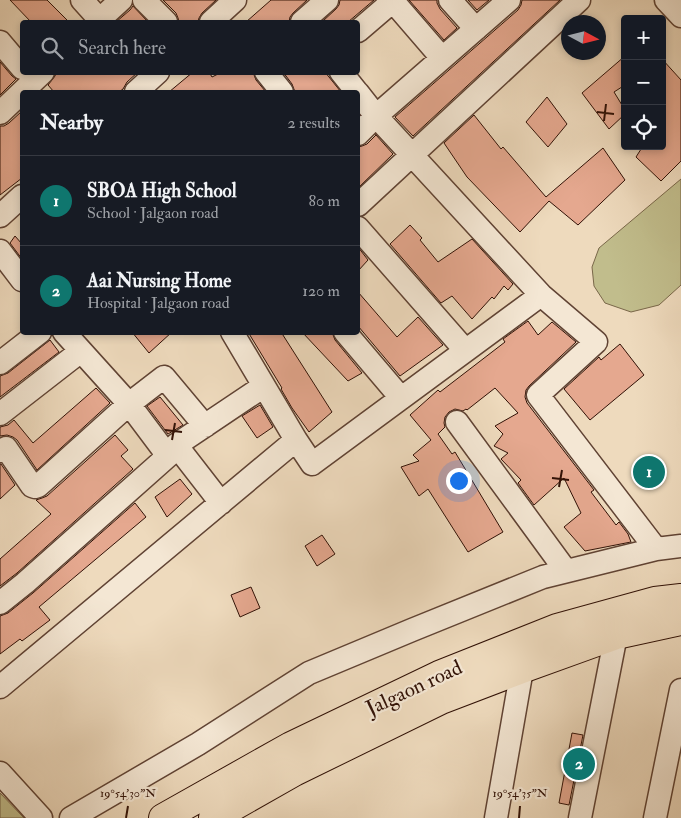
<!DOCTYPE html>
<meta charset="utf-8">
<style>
body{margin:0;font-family:"IM FELL Double Pica",serif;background:#20242c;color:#f1f3f6}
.controls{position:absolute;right:15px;top:15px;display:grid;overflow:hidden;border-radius:5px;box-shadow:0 2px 8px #0003}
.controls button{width:45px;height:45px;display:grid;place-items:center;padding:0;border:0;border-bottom:1px solid #363941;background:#171b24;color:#f1f3f6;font:25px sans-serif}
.compass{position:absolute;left:561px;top:15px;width:45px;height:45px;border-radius:50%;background:#171b24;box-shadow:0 2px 8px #0003;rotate:97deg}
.you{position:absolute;left:458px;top:480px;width:18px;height:18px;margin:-12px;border:4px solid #fff;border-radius:50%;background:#1a73e8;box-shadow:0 0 0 8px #1a73e833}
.badge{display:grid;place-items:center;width:32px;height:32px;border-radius:50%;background:#0f766e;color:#fff;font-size:16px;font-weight:700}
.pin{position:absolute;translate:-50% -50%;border:2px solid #fff;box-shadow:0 1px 5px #0006}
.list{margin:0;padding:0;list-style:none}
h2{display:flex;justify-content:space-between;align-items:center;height:65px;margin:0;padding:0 20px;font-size:21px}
h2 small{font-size:16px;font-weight:400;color:#9ea1a6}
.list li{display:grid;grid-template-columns:32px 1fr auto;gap:15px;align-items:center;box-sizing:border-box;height:90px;padding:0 20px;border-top:1px solid #363941}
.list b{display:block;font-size:19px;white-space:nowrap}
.list p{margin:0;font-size:16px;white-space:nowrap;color:#9ea1a6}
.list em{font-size:16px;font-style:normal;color:#9ea1a6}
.icon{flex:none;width:28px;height:28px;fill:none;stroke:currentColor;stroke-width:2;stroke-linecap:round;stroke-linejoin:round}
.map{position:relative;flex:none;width:681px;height:818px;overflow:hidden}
.search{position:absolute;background:#171b24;box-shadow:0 2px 8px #0003;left:20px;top:20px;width:340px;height:55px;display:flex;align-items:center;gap:12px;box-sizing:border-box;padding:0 18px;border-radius:5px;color:#9ea1a6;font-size:19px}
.panel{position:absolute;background:#171b24;box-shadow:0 2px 8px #0003;left:20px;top:90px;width:340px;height:245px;border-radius:5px}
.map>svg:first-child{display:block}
</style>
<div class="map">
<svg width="681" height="818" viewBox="0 0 681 818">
<rect width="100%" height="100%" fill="#eedabd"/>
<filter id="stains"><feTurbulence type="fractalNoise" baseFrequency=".004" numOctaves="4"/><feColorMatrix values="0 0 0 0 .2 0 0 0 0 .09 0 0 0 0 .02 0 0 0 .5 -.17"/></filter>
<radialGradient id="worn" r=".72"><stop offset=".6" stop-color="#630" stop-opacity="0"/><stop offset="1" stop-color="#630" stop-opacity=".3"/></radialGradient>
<path fill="#c1bd8c" stroke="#796749" d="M681 179V285L659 305 631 312 605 303 594 286 592 267 599 248Z
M0 793 24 818H0Z"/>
<path fill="#e5a88f" stroke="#311106" d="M10 0H47L69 22H31Z
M163 0H216L202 13 199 18 198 22H179L178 18 176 13Z
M271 0H307L293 13 290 17 289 22H246Z
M340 0H374L348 22H324L323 21 336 9 339 5Z
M409 0H437V3L440 9 457 28 444 40Z
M468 0H489L477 10Z
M522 0H560L413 136 395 117 518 10 521 5Z
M133 6 148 22H116L130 10Z
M625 56V85L614 92 625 110V114L609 129 582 93Z
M662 59 681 80V161L661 181 636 157 643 146H662Z
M0 62 12 76 16 79 0 95Z
M56 72H138L127 82 123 89 119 92H54L48 85 55 76Z
M193 72H209L212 77 222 72H253L256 80 266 92H169Z
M283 72H325L341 92H295L292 84Z
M547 97 567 124 548 147 526 122Z
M22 111V178L0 195V126H4L9 123Z
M474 115 501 149 503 147 546 197 603 148 625 180 578 225 549 201 520 232 467 177 444 143Z
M376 135 393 154 358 188V147L362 146 367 144Z
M410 225 422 238 420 240 438 262 472 239 513 284 508 290 504 286 494 299 492 297 472 319 452 296 441 303 390 244Z
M15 236 22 244V259L10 243Z
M358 247 368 260 358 271Z
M358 292 397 337 418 317 443 345 400 376 358 326Z
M528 321 538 335 552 322 576 342 529 386 526 390 525 397 527 403 594 490 591 492 616 525 619 522 628 534 631 542 585 551 564 527 581 513 564 478 534 505 518 483 521 480 501 459 508 453 494 446 503 434 495 426 518 413 495 388 467 410 466 409 463 411 455 409 449 412 445 417 444 423 445 427 438 434 452 454 455 452 503 532 468 552 428 489 419 496 401 467 419 461 413 455 431 440 410 415 438 390 440 392 505 342 503 339Z
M132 332H172L149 353Z
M248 332H281L332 412 309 432 292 408 281 389 282 388Z
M302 332H332L335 340 362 373 348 381Z
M50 340 59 352 0 397V376L8 373Z
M620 344 644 375 590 420 564 389 599 357 601 360Z
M96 388 110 403 37 470 17 440 13 437 7 435 0 436V427L8 425 14 420 33 443Z
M160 397 183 425 168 434 147 406Z
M260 405 273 427 257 438 242 416Z
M115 435 128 450 121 456 133 469 17 573 0 586V559L51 514 36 500 42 498 47 496Z
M0 464H1L15 485 0 499Z
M180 479 192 494 167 517 155 497Z
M135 503 146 517 39 607 50 620 22 641 20 639 0 654V616L8 613 33 593Z
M322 535 335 554 317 566 305 546Z
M251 587 260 608 240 617 231 595Z
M572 733 583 735 569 805 559 803Z"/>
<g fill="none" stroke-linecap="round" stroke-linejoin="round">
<defs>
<path id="minor" d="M82 0 100 20
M144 0 166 22
M392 0 442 58
M450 0 476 29
M666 0 681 16
M97 22 121 0
M211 22 235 0
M302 22 327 0
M358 31 393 1
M0 42 22 68
M266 72 282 92
M341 72 357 92
M136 92 158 72
M358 93 376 116 509 0
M0 113 43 72
M358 134 376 116 541 295 596 342 538 395 656 549
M358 205 579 0
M0 216 22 196
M358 228 465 350
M0 251 22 280
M64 332 129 404 168 456
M232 332 296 440 312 464 541 295
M345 332 401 398
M0 363 40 332
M0 414 81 351
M457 422 566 571
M0 451 6 448 32 486 35 487 38 486 129 404 164 377 205 426
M221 503 176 445 264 386
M0 603 25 583 168 456 176 445
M0 687 296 440
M0 773 41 818
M71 818 198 744 309 673 412 630 543 577 656 549 681 546
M496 818 522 669
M580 818 616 635
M655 818 681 690"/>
<path id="highway" d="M163 818 291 746 439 675 557 628 655 601 681 598
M213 818 294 772 441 700 522 669 616 635 681 621"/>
</defs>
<use href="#minor" stroke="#604334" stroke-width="25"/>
<use href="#highway" stroke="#311106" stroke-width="30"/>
<use href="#minor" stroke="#f4e7d4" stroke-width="22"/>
<use href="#highway" stroke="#eedabd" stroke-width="28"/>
</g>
<path fill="none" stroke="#311106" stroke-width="2" d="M597 112 614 114M604 121 606 104M165 430 182 432M172 440 175 423M552 478 569 480M559 487 562 470M126 818 128 806M519 818 520 806"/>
<g text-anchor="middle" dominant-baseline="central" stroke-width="4.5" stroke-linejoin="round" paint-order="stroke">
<g font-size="21" fill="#311106" stroke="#f4e7d4">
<text transform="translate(414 688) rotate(-25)">Jalgaon road</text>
</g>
</g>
<g font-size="12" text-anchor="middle" fill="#311106" stroke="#f4e7d4" stroke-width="4.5" stroke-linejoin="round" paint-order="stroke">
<text x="128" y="797">19°54'30"N</text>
<text x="520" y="797">19°54'35"N</text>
</g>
<rect width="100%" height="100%" filter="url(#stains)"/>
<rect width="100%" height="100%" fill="url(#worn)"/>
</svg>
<div class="controls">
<button>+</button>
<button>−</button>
<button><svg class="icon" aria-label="locate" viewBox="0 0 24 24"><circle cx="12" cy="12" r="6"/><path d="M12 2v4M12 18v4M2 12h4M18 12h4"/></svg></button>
</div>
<svg class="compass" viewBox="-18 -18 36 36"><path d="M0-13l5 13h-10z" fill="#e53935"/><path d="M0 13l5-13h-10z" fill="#9ea1a6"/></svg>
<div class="you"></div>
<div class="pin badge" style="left:649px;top:472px">1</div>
<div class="pin badge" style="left:579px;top:764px">2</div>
<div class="search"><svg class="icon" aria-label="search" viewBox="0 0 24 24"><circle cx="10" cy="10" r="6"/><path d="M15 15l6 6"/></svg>Search here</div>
<section class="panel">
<h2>Nearby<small>2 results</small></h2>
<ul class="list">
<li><span class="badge">1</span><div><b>SBOA High School</b><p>School · Jalgaon road</p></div><em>80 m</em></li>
<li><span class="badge">2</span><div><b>Aai Nursing Home</b><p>Hospital · Jalgaon road</p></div><em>120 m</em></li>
</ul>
</section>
</div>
